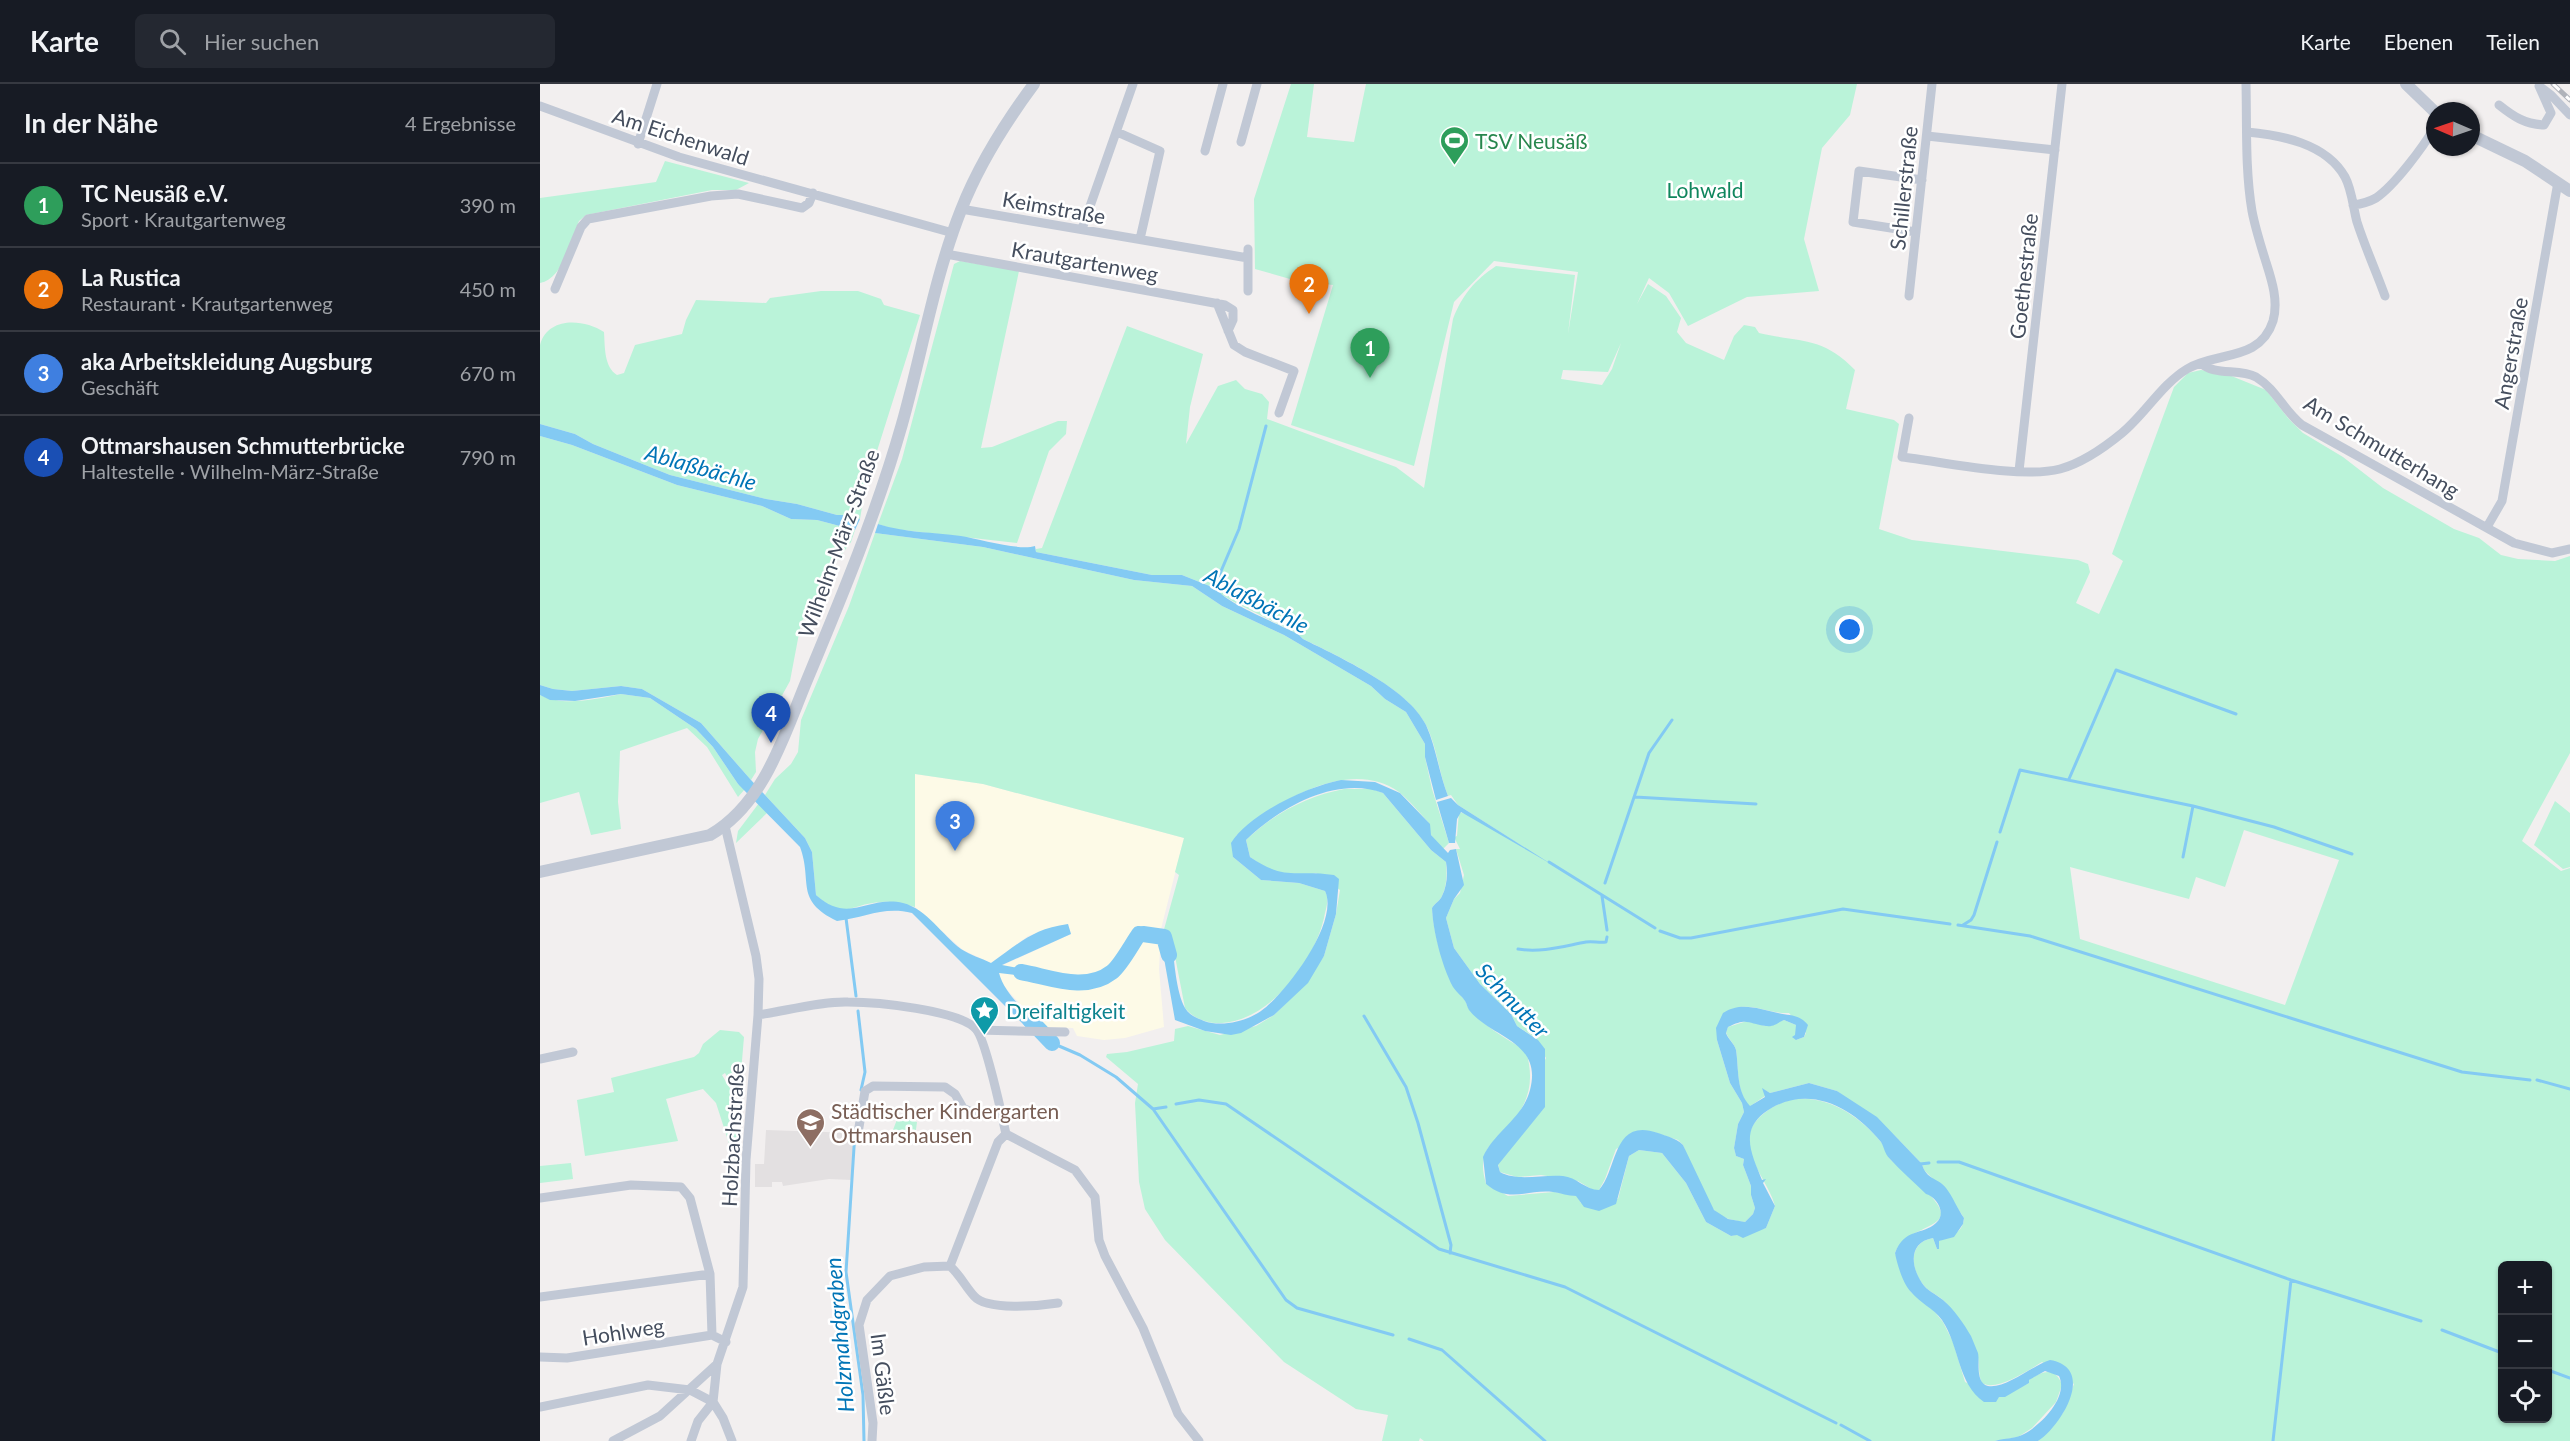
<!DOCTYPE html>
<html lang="de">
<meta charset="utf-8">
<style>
body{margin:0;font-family:Lato,sans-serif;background:#242831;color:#f1f3f6}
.controls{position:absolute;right:18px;bottom:18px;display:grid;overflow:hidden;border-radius:9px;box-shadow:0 2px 4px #0004}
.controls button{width:54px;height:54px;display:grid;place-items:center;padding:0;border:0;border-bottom:2px solid #363941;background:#171b24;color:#f1f3f6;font:30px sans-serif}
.compass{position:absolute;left:1886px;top:18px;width:54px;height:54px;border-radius:50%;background:#171b24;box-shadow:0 2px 4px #0004;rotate:272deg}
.you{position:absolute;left:1310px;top:546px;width:21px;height:21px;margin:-15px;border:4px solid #fff;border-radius:50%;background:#1a73e8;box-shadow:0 0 0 9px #1a73e833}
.badge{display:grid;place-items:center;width:39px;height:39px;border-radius:50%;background:#89a7f4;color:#fff;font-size:20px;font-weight:700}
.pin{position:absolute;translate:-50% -50px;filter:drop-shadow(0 2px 3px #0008)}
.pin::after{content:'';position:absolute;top:32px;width:21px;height:18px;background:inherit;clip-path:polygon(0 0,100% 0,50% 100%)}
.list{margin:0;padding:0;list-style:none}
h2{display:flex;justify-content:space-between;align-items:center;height:78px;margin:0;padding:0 24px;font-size:26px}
h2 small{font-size:20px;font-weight:400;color:#9ea1a6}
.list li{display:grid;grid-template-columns:39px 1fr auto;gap:18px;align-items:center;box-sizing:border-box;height:84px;padding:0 24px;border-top:2px solid #363941}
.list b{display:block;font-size:22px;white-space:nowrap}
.list p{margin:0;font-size:20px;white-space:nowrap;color:#9ea1a6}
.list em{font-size:20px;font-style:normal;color:#9ea1a6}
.icon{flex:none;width:33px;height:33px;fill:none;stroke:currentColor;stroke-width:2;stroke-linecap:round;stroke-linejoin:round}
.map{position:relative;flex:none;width:2030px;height:1357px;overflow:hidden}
header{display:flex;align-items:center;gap:36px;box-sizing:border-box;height:84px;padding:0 30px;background:#171b24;border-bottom:2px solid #363941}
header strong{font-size:28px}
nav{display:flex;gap:33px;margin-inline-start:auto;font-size:21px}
.search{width:420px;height:54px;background:#242831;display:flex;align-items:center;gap:15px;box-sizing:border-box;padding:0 21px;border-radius:9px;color:#9ea1a6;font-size:22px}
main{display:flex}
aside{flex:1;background:#171b24}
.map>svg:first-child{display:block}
</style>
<header>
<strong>Karte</strong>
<div class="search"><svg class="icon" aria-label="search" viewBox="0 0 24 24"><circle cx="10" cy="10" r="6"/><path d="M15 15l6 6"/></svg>Hier suchen</div>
<nav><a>Karte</a><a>Ebenen</a><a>Teilen</a></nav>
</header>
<main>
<aside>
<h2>In der Nähe<small>4 Ergebnisse</small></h2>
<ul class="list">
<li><span class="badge" style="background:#2e9e5b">1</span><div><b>TC Neusäß e.V.</b><p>Sport · Krautgartenweg</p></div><em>390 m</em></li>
<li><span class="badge" style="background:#e8710a">2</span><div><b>La Rustica</b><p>Restaurant · Krautgartenweg</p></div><em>450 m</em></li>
<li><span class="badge" style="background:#3f7fe0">3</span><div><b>aka Arbeitskleidung Augsburg</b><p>Geschäft</p></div><em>670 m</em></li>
<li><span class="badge" style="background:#1a4fb4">4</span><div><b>Ottmarshausen Schmutterbrücke</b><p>Haltestelle · Wilhelm-März-Straße</p></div><em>790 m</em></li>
</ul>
</aside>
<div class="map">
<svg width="2030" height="1357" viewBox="0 0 2030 1357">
<rect width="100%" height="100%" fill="#f2efef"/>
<path fill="#fdfae7" d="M375 690 443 700 644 754 621 845 619 885 624 943 585 954 564 956 537 952 533 944 501 943 470 909 461 898 459 888 502 889 461 882 531 850 528 840 488 852 451 879 423 866 375 823Z"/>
<path fill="#e3e0e1" d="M226 1046 314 1049 312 1096 289 1095 243 1102 242 1098H232V1103H215V1080H224Z"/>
<path fill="#baf3d9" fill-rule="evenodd" d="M751 0H774L767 53 814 58 826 0H1317L1310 31 1282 64 1264 155 1279 207 1207 213 1148 242 1129 209 1109 194 1097 220 1108 200 1126 212 1141 234 1137 248 1146 259 1184 276 1194 252 1204 241 1215 243 1219 249C1262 259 1282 252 1315 286L1306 325 1354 336 1359 340 1339 445 1372 456 1538 476 1548 480 1550 488 1536 519 1559 530 1583 477 1572 470 1634 303 1648 289 1661 286 1684 289 1726 306 1748 334 1763 349 1803 373 1843 404 1914 445 1939 454 1961 471 1978 475 2015 477 2030 472V669L1982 757 2021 787 2030 784V1357H1498L1523 1329 1534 1300 1502 1278C1489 1286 1456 1308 1442 1299 1437 1289 1441 1277 1436 1268 1428 1254 1415 1228 1404 1217 1397 1210 1388 1208 1382 1199 1370 1182 1369 1158 1393 1154L1397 1165 1399 1157C1410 1151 1423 1150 1424 1134L1403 1101 1395 1097 1384 1086 1382 1080 1355 1052 1297 1007 1269 999 1230 1009 1223 1005 1225 1012 1209 1023C1196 1006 1199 985 1196 966 1194 959 1188 955 1186 948L1188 943 1207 937 1225 942 1244 936 1256 941V956L1264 953 1266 949 1249 929C1232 930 1217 921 1200 923L1177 956 1190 999 1202 1019 1204 1028 1198 1040 1194 1064 1196 1072 1204 1075 1203 1081 1211 1102V1111L1215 1124 1213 1130 1205 1138C1194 1137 1181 1134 1174 1126 1160 1113 1150 1079 1143 1061L1138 1056 1113 1048 1076 1065 1065 1095 1059 1106H1053L1038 1097 1001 1091 977 1093 960 1088 958 1080 1005 1022 1003 980 1006 974 991 951 977 942 971 930 940 900 914 864 906 834 914 815 920 809 924 791 916 765H920L914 753 917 752 919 728 932 732 1004 776 918 721 911 711 908 712C899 689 897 663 886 641 867 604 800 573 763 555L758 550 694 518 679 509 677 505 642 491H612L496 468V465L502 464 587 242 663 270 650 323 646 360 678 302 696 296 705 305 722 310 729 318 727 335 856 383 884 404 913 235C922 211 935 196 956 182L1035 191 1028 250 1038 188 954 177 914 218 874 382 751 341 793 201 757 197 715 185 714 115ZM1081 259 1072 285 1062 301 1021 295 1023 286 1068 288ZM1704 746 1799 776 1745 921 1540 855 1530 783 1649 815 1656 793 1685 803ZM1962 1182H2008V1334H1962Z
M125 77 209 99 196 106H172L46 131 39 137C31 156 23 195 0 199V114L116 98Z
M420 177 479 187 441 364 452 363 518 337H527L526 350 509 367 477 459 353 445 338 440 362 375 414 180Z
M281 207H318L341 215 344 221 380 231 325 405 320 435 311 431H297L257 420 226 415 130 391 53 360 35 350 0 340V261C8 232 44 235 64 248 65 263 64 283 77 291L84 289 95 261 142 250 146 236 156 216 226 219 230 214Z
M0 352 32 361 137 401 222 422 251 435 277 436 315 446 311 458 293 482 261 539 250 597 218 655 215 668 216 688 211 696 161 639 102 605 81 602 32 607 13 605 0 601Z
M335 449 443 463 594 496 652 502 682 522 744 551 831 602 845 615 866 628 885 660V673L892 705 909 759 903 765C899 761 894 756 891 751 889 746 891 742 888 738 880 729 868 715 859 708 808 672 735 719 696 752L693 773 721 796 759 799 785 807C789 814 787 821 785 829 777 875 731 936 682 939 668 940 654 935 645 924L632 857 628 850 623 849 639 791 635 788 644 754 443 700 375 690V823C364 820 353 817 342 818 311 819 305 838 276 811L272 768 265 754 225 711 235 695 251 680 258 668 261 636 309 522Z
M81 610 110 614 156 645 173 663 198 700 205 705 198 713 167 663 147 644 80 667 78 718 81 745 51 751 39 708 0 719V611C24 623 56 615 81 610Z
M804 705H832L843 709 891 766 906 778C907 790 907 802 902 812 900 817 895 819 892 824 893 850 906 895 923 914 927 918 927 923 930 926 945 943 967 955 986 967 996 1001 987 1023 964 1048 958 1054 949 1060 946 1068 941 1079 943 1089 946 1100L968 1112 1014 1108 1037 1112 1041 1119 1078 1115 1089 1072 1099 1066 1122 1069 1146 1099 1166 1138 1191 1152 1226 1144 1235 1122C1228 1094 1189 1059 1222 1031 1261 996 1313 1023 1341 1058 1346 1065 1346 1072 1352 1077 1363 1087 1402 1116 1401 1130 1400 1145 1364 1145 1355 1169L1371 1208 1394 1227 1403 1238 1413 1258 1425 1298 1459 1313 1489 1299V1296C1501 1287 1516 1282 1522 1301L1516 1318 1492 1344 1478 1353 1455 1357H884L880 1354 879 1357H842L848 1331 816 1325 744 1278 625 1156 605 1125 599 1098 595 1019 598 1000 566 973 567 970 587 968 634 957 635 945 648 942 680 951 716 942 734 931 759 906 784 872 796 830 800 806 776 789 768 791 738 789 729 786 710 773 706 756C733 730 767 712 804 705Z
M2015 717 2030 729V783L2023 785 1994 761Z
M219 719 228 728 196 759 198 747Z
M180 946 199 948 204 953 199 1012 185 989 182 991 198 1018 196 1081 176 1019 163 1005 126 1015 138 1057 45 1072 37 1016 74 1008 71 994 154 973 159 969 163 960Z
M358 1033 377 1038 375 1053 351 1051Z
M31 1079 33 1095 0 1099V1082Z"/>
<path fill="#83caf3" d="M0 340 35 350 53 360 130 391 226 415 257 420 297 431H311L320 435 315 446 277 436 251 435 222 422 137 401 32 361 0 352Z
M338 440C366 449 393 448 421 452 440 455 479 467 495 462L496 468 612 491H642L677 505C685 519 741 541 758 550L763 555C799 573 868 604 886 641 896 663 899 689 908 712L896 716 885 673V660L866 628 845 615 831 602 744 551 682 522 652 502 594 496 443 463 335 449Z
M0 601 13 605 32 607 81 602 102 605 161 639 211 696 265 754 272 768 276 811C309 841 328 811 363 819 387 825 402 851 421 865 430 871 441 874 451 879 480 859 492 845 528 840L531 850 462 881 503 889 502 894 459 889C465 911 486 927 501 943H486L372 829C343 822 325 834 297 837 254 816 273 798 260 763L198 700 173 663 156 645 110 614 81 610 35 617 10 616 0 611Z
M801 696 835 698 860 709 890 740 891 751 908 769 910 766 916 765 924 801 914 815 906 834 914 864 940 900 971 930 977 942 998 956 1005 965V1023L958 1081 960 1088C978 1098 1003 1090 1023 1092 1036 1093 1046 1106 1059 1106 1078 1085 1072 1033 1118 1049 1126 1052 1136 1054 1143 1061L1174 1126 1188 1135 1205 1138 1213 1130 1215 1124 1211 1111V1102L1203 1081 1204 1075 1196 1072 1194 1064 1198 1040 1204 1028 1202 1019 1190 999 1177 956 1176 944 1183 929C1201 917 1219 925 1238 929 1251 932 1259 930 1268 941L1264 953 1256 956 1252 953 1255 951 1256 941 1244 936C1238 938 1235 943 1226 942 1208 940 1208 933 1188 943L1186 949C1188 955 1194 959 1196 966 1199 985 1196 1007 1210 1022L1225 1013 1222 1004 1230 1009 1269 999 1297 1007 1337 1033 1382 1080C1386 1096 1399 1094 1406 1104 1413 1113 1417 1124 1424 1134L1423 1140 1414 1153 1399 1157V1165H1397L1393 1154C1369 1158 1370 1181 1382 1199 1387 1207 1396 1210 1403 1216 1414 1225 1424 1240 1431 1252 1433 1257 1436 1264 1438 1269 1440 1278 1435 1299 1448 1302 1466 1305 1493 1281 1510 1276 1557 1284 1521 1342 1498 1357H1455C1464 1354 1476 1355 1484 1350 1501 1341 1529 1313 1519 1292L1505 1287 1489 1296V1299L1465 1313H1459L1456 1318H1444C1417 1299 1420 1263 1402 1236 1393 1224 1380 1219 1371 1208 1363 1200 1357 1180 1355 1169 1365 1143 1382 1152 1396 1139 1407 1130 1397 1113 1386 1110 1374 1098 1361 1087 1349 1074 1345 1070 1344 1063 1341 1058 1312 1022 1266 998 1224 1029 1199 1048 1213 1073 1222 1096L1226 1095 1223 1099 1235 1122 1226 1144 1203 1154 1197 1151 1191 1152 1166 1138 1146 1099 1122 1069 1099 1066 1089 1072 1076 1120 1059 1127 1044 1123 1036 1112C1028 1112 1021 1109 1013 1108 986 1105 970 1120 946 1100L943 1073C954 1048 983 1034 990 1006 1003 957 951 954 929 926 927 923 927 920 925 917 922 912 917 909 913 903 902 882 893 848 892 824 895 819 900 817 902 812 907 802 908 790 906 778L891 766 843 709C796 691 739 724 706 756L710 773C747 798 755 785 794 791L799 795 796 830 784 872 768 899 734 931 701 949 691 951 665 947 635 936 622 863 623 849 628 850 632 857C634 875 636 908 645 924 649 931 657 934 664 937 681 943 705 938 721 927 745 910 800 838 785 807L759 799 721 796 693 773 691 759C709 730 768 702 801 696Z
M911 714 918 721 1011 780 921 728 917 735 915 759H909L897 718Z"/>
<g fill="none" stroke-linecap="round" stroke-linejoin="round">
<path stroke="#83caf3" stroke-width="3" d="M673 506 699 445 726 342
M1529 695 1576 586 1696 630
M1095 713 1216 720
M1460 748 1480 686 1653 722 1734 743 1812 770
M1643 773 1653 722
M1009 778 1115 844
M1065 799 1109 669 1132 636
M1062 812 1067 846
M306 834 316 912
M1418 841 1490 852 1922 988 1990 996
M1423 841 1431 836 1434 831 1457 758
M1120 847 1140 854H1151L1303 825 1410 840
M978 865C1001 869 1024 862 1046 858 1053 857 1059 859 1066 858L1067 853
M318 927 325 988 321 1006
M824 932 866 1003 878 1039 911 1161 910 1169
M512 959 540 971 576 993 613 1025 746 1216 757 1224 853 1251
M1997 996 2030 1005
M636 1020 659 1016 686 1020 899 1165 1025 1203 1296 1339
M613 1025 626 1023
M315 1048 306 1188 323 1311 324 1357
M1398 1078H1419L1751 1196 1881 1237
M1380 1080 1389 1079
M1902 1246 1962 1269
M869 1255 902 1266 1005 1357
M2008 1286 2030 1294
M1301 1341 1330 1357
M1733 1357 1751 1196"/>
<path stroke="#83caf3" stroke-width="16" d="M603 850 624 853 629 871
M481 888C510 893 545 909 572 888 581 881 592 860 599 850
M490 936 512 959"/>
<path stroke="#c1c8d5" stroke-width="9" d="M1999 2 2011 11 2030 31
M1959 21C1974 33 1985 40 2004 41L2011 29 1999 2
M0 22 139 73 413 149
M577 48 620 67 600 155
M1707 48C1740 51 1786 59 1805 93 1812 106 1813 123 1817 138 1825 163 1836 187 1845 212
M1387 52 1515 66
M701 58 717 0
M98 60 117 0
M665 67 683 0
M1813 121C1821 120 1829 118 1836 114 1855 101 1883 63 1895 43
M421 125 708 174
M542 145 593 0
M1376 148 1313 138 1319 87 1382 96
M406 170 685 221 693 226V236L688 247
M15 205 41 143 48 135 171 112 198 110 262 124 269 119 273 109
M708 207V165
M1369 212 1392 0
M677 219 694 261 705 268 754 287 739 329
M1661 279C1674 292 1699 284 1716 293 1736 305 1744 327 1762 341L1974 459 2012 469 2030 465
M1369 334 1362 373C1404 378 1482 395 1520 385 1542 379 1565 363 1582 349 1605 330 1622 300 1647 285 1677 267 1720 278 1733 237 1739 216 1731 194 1725 175 1720 159 1715 143 1712 127 1705 85 1707 42 1706 0
M1479 387 1522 0
M1947 443 1962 417 2018 98
M185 742 216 872 219 895 218 931 206 1076 203 1203 177 1280 173 1318 183 1334 192 1357
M218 931C245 927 282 917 308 918 336 918 419 926 436 945 446 956 462 1032 466 1050L535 1086 555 1113 559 1156 565 1172 603 1244 638 1330 659 1357
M437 946 525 948
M0 975 33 968
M318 1049 325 1007 333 1002 405 1003 415 1010 423 1024 438 1031 462 1032
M0 1114 91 1101 141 1103 150 1114 170 1190 172 1251 186 1258
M410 1182C420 1191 425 1202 434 1212 447 1227 499 1222 518 1219
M0 1213 170 1190
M0 1273 27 1274 172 1251
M0 1323 108 1301 150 1306 173 1318
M73 1357 120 1332 177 1280
M151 1357 158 1337 173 1318
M332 1357 333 1339 319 1241 327 1216 350 1192 384 1183 410 1182 458 1058 466 1050"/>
<path stroke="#c1c8d5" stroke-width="12" d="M1866 0 1895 28
M1931 51 1985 77 2030 107
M0 788 170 751C225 719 244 651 267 596 302 512 337 428 362 340 382 269 394 194 421 126 439 80 465 39 494 0"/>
<defs>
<path id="rail" d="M2013 0 2030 16"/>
</defs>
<use href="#rail" stroke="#b0b3ba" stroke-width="5"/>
<use href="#rail" stroke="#fff" stroke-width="3" stroke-dasharray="9" stroke-linecap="butt"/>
</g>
<defs>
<symbol id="stadium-pin" viewBox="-11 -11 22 30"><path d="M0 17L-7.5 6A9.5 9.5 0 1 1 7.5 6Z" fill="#2e9e5b" stroke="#fff"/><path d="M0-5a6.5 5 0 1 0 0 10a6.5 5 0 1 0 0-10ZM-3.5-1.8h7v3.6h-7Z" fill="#fff"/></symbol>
<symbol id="sight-pin" viewBox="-11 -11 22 30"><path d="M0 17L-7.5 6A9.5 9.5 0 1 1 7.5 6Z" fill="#0f9aa8" stroke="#fff"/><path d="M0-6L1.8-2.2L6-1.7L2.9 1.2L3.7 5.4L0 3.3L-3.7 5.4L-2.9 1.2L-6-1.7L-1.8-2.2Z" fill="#fff"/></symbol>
<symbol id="school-pin" viewBox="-11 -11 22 30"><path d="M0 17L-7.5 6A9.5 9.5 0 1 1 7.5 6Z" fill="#8d6e63" stroke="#fff"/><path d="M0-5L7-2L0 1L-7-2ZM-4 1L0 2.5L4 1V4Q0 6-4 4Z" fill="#fff"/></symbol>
</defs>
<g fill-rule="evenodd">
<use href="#stadium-pin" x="898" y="40" width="33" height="45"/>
<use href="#sight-pin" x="428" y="910" width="33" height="45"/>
<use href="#school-pin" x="254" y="1022" width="33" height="45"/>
</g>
<g text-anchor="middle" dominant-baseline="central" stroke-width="5" stroke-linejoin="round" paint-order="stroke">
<g font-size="21" fill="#454e5e" stroke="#fff">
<text transform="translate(141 52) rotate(18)">Am Eichenwald</text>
<text transform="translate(1363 104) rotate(-84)">Schillerstraße</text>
<text transform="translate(514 123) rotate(10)">Keimstraße</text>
<text transform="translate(545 177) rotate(10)">Krautgartenweg</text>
<text transform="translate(1483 192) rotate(-84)">Goethestraße</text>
<text transform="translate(1970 269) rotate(-80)">Angerstraße</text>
<text transform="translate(1842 362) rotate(31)">Am Schmutterhang</text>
<text transform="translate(298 459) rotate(-70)">Wilhelm-März-Straße</text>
<text transform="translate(192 1051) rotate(-87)">Holzbachstraße</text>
<text transform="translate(83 1247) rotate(-9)">Hohlweg</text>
<text transform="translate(344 1290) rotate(83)">Im Gäßle</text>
</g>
<g font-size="21" fill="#27864d" stroke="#fff" text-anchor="start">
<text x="935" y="56">TSV Neusäß</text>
</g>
<g font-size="21" fill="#0f865d" stroke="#fff">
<text x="1165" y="105">Lohwald</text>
</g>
<g font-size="21" fill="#0d838f" stroke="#fff" text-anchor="start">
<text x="466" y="926">Dreifaltigkeit</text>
</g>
<g font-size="21" fill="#785e54" stroke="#fff" text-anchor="start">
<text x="291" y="1026">Städtischer Kindergarten<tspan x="291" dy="24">Ottmarshausen</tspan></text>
</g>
<g font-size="22" font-style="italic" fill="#0074b6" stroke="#fff">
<text transform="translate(161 383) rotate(16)">Ablaßbächle</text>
<text transform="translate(717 516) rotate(28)">Ablaßbächle</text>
<text transform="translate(973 916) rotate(46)">Schmutter</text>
<text transform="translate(299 1251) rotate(-95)">Holzmahdgraben</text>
</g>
</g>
</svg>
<div class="controls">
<button>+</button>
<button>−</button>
<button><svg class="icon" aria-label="locate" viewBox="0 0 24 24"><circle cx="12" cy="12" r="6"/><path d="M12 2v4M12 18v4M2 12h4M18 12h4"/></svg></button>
</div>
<svg class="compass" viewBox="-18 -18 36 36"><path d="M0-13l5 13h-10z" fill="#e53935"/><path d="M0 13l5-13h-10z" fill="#9ea1a6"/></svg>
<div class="you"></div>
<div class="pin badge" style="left:830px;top:294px;background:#2e9e5b">1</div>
<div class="pin badge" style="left:769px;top:230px;background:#e8710a">2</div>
<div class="pin badge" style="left:415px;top:767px;background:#3f7fe0">3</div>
<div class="pin badge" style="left:231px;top:659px;background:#1a4fb4">4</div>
</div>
</main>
